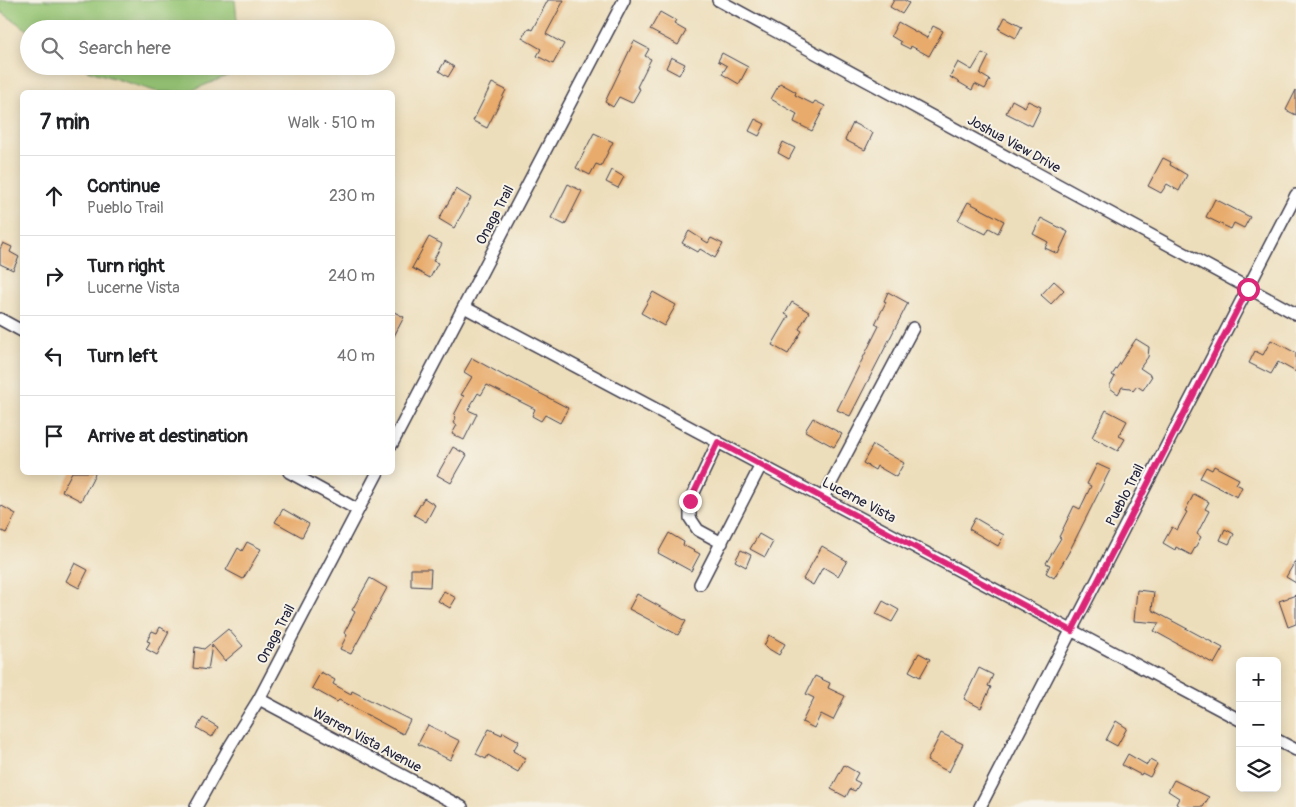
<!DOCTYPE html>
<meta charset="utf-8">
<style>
body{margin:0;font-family:Pangolin,sans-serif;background:#f2f2f2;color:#202124}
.controls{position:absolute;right:15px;bottom:15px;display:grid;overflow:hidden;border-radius:8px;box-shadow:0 2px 12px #0003}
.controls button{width:45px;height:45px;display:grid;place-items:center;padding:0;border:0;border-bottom:1px solid #e0e0e0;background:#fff;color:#202124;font:25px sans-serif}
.stop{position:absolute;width:15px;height:15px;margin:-11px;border:4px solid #db2777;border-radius:50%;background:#fff}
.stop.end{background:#db2777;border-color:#fff;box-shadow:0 1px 5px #0008}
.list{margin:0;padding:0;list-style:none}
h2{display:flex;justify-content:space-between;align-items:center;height:65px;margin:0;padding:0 20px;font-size:21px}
h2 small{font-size:16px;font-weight:400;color:#757577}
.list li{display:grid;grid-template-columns:32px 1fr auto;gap:15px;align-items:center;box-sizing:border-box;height:80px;padding:0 20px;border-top:1px solid #e0e0e0}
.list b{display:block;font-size:19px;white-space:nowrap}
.list p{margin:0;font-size:16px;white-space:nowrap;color:#757577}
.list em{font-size:16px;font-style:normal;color:#757577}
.icon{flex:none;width:28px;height:28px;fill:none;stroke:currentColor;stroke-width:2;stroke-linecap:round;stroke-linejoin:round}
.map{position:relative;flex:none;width:1296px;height:807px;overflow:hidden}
.search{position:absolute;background:#fff;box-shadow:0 2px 12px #0003;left:20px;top:20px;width:375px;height:55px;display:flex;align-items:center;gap:12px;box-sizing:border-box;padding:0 18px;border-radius:28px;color:#757577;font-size:19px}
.panel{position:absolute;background:#fff;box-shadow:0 2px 12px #0003;left:20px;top:90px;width:375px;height:385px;border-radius:8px}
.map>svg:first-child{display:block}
</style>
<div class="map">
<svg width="1296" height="807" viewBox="0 0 1296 807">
<rect width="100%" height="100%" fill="#f7f3e8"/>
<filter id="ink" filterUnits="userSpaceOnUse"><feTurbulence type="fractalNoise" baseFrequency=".02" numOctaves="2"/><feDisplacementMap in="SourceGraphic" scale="10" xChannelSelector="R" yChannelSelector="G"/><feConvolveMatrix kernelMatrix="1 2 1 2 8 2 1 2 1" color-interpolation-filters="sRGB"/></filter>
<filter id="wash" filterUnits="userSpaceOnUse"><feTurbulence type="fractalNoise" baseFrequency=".0096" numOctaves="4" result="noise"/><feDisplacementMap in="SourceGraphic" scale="20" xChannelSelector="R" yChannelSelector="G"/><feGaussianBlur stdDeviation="1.12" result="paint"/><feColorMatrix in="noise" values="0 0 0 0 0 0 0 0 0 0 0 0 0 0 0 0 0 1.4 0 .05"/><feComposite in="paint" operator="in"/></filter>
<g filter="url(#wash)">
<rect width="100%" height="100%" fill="#eddebb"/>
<path fill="#96c574" stroke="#5c7458" d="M0 0H235L238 29H29V31L0 11Z
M82 66H241L242 70 188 92H158L87 70Z"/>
<g id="blocks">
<path fill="#e8ab6c" d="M548 0H564L546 34 564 44 553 64 537 56 541 49 522 38 528 28 532 30Z
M894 0H904L909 3 902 14 890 7Z
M660 12 676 21 674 24 686 31 678 45 650 30Z
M1005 17 1022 26 1016 38 999 29Z
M898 22 927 38 933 26 943 31 929 56 911 46 910 49 900 44 901 42 891 36Z
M634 41 649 49 645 56 651 59 637 87 640 89 632 103 619 97 613 107 605 102Z
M722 53 748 67 739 84 722 74 727 66 718 61Z
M982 53 989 56 980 74 990 80 985 89 975 84 972 90 950 77 958 62 972 70Z
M671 57 685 64 679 75 666 68Z
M445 61 454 67 448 77 439 71Z
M492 83 506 90 487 128 473 121Z
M780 83 796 92 795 95 813 104 815 101 825 106 812 131 794 122 797 114 771 99Z
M1296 90V115L1286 110Z
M1012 100 1025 107 1028 101 1041 107 1032 126 1006 113Z
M755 119 765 124 759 136 749 131Z
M853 123 873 133 865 150 845 140Z
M594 133 613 142 601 166 596 164 590 175 576 168Z
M783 142 795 148 789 159 778 153Z
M1163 158 1171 162 1170 165 1187 175 1179 191 1167 184 1161 193 1148 186Z
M612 170 624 177 618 188 606 182Z
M568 184 582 191 565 225 551 218Z
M456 189 471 198 454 228 439 219Z
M1215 199 1250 217 1244 228 1234 223 1231 229 1206 217Z
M968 202 1004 221 998 233 989 228 986 234 958 220Z
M1041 218 1068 232 1058 254 1045 248 1048 242 1033 234Z
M689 231 708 243 711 238 723 244 715 258 700 249 698 252 682 243Z
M429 237 442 244 433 261 438 263 430 278 412 268Z
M3 243 12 247 10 252 19 257 13 270 0 264V249Z
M1054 281 1064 290 1051 304 1041 295Z
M653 292 676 305 664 326 641 313Z
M888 292 908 303 850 416 837 410 879 326 875 324 886 302 884 301Z
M792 302 809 312 799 329 802 331 788 354 772 345 789 316 785 314Z
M392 311 404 317 392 340Z
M1136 339 1149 347 1148 357 1140 368 1152 376 1143 390 1137 386 1133 391 1130 388 1122 387 1118 394 1110 388V385L1115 377 1112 375Z
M1271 340 1296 353V372L1278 362 1271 374 1249 363 1255 351 1263 355Z
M472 358 508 378 509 377 568 408 560 423 545 415 541 421 532 416 535 409 487 385 481 395 478 393 468 410 477 414 464 440 452 434 457 425 453 423 456 417 454 415 464 396 461 395 472 377 464 372Z
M1106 410 1127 421 1119 436 1125 439 1118 451 1092 437Z
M813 418 842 434 834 447 805 431Z
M873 445 904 463 896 477 877 466 875 470 863 463Z
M453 447 467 455 451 483 437 475Z
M1097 464 1110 470 1069 552 1054 578 1046 573 1050 565 1046 563 1061 538 1059 537 1074 506 1080 509 1091 486 1087 484Z
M1214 466 1239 479 1236 484 1242 487 1237 497 1200 478 1206 467 1212 470Z
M72 472H96L81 501 62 491Z
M1194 494 1209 502 1205 509 1209 511 1197 534 1201 537 1191 555 1176 547 1175 550 1163 543 1172 527 1177 530 1187 512 1185 511Z
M424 498 435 505 426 522 414 515Z
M0 505 16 514 6 533 0 530Z
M283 509 309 524 302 537 275 522Z
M975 518 1004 535 998 546 969 529Z
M1225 529 1234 534 1229 544 1220 540Z
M669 533 684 542 683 545 700 554 691 571 658 553Z
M759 534 773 542 765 557 750 549Z
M247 542 261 549 243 579 226 570 238 548 242 551Z
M822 546 847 561 838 576 823 567 813 585 803 579Z
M741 550 751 555 746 567 735 561Z
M1296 560V583L1286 577Z
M75 563 88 570 79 588 66 581Z
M411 569H431L430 587 411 586Z
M370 578 387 588 351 654 340 649 347 635 344 633 355 612 352 610Z
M1137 590 1154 592 1152 610 1223 648 1214 664 1154 631 1159 623 1134 621Z
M444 591 456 598 450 608 438 601Z
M637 594 686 621 678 635 629 609Z
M1296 595V624L1288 627 1279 601Z
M883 601 899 610 892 622 876 614Z
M160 627 169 632 157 655 146 649 150 642 147 641 152 631 157 633Z
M228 629 243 646 225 661 212 645 208 670 193 668 195 647 204 649Z
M769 635 785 644 779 655 764 646Z
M919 653 930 659 920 677 909 671Z
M979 668 993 675 988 686 991 687 981 708 964 699Z
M321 672 335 680 333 684 351 694 352 691 410 720 403 734 339 700 337 702 312 688Z
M815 676 830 683 828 688 845 696 833 720 821 714 814 728 802 722 814 698 806 694Z
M203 718 218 727 212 737 197 728Z
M1116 721 1127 728 1117 746 1106 740Z
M428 725 460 741 450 760 418 744Z
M489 729 502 735 503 732 519 741 513 751 526 758 518 772 488 755 486 759 476 754Z
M941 733 963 744 949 772 927 761Z
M1128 754 1147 765 1150 760 1157 764 1150 777 1142 773 1141 775 1122 765Z
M844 765 858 773 854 780 860 783 855 791 850 789 846 797 831 789Z
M1174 780 1209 797 1203 807H1181L1176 804 1179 798 1168 791Z"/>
</g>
</g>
<g filter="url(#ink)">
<use href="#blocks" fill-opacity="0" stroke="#403e4e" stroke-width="1"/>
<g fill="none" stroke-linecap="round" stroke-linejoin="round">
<defs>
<path id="minor" d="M718 0 1296 314
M464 307 1240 720
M0 319 22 331
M718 442 690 501V518L698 530 722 543
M392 444 624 0
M289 472 358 510
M823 498 913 328
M700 584 761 465
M259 699 462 807
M1277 740 1296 750
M196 807 230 746 259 699 378 472
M980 807 1296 195"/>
</defs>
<use href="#minor" stroke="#403e4e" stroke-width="14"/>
<use href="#minor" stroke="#fff" stroke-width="11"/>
</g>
</g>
<g fill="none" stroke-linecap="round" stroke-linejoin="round" filter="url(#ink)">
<path stroke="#db2777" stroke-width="6" d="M690 501 718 442 1072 631 1248 289"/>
</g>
<g text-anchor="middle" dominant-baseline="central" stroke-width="4" stroke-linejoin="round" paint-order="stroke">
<g font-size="14" fill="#22223b" stroke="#f7f3e8">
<text transform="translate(1014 144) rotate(29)">Joshua View Drive</text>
<text transform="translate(495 215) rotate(-62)">Onaga Trail</text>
<text transform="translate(1125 495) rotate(-63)">Pueblo Trail</text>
<text transform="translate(859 500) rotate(28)">Lucerne Vista</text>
<text transform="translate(276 634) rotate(-62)">Onaga Trail</text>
<text transform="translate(367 740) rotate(28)">Warren Vista Avenue</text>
</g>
</g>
</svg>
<div class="controls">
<button>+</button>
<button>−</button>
<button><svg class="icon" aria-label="layers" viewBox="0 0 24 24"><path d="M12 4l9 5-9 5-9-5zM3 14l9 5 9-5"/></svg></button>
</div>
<div class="stop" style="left:1248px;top:289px"></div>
<div class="stop end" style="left:690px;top:501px"></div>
<div class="search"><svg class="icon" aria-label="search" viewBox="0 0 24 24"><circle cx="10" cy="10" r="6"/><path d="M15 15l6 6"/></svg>Search here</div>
<section class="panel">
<h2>7 min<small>Walk · 510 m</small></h2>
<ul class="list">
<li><svg class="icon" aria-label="ahead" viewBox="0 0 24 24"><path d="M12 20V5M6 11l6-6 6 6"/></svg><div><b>Continue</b><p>Pueblo Trail</p></div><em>230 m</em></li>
<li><svg class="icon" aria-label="right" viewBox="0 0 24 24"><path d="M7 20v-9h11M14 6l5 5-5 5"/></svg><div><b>Turn right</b><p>Lucerne Vista</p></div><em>240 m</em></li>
<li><svg class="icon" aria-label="left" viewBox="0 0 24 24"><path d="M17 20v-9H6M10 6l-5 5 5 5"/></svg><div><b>Turn left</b></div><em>40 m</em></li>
<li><svg class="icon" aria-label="arrive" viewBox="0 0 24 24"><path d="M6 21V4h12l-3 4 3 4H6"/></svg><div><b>Arrive at destination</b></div></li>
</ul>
</section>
</div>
